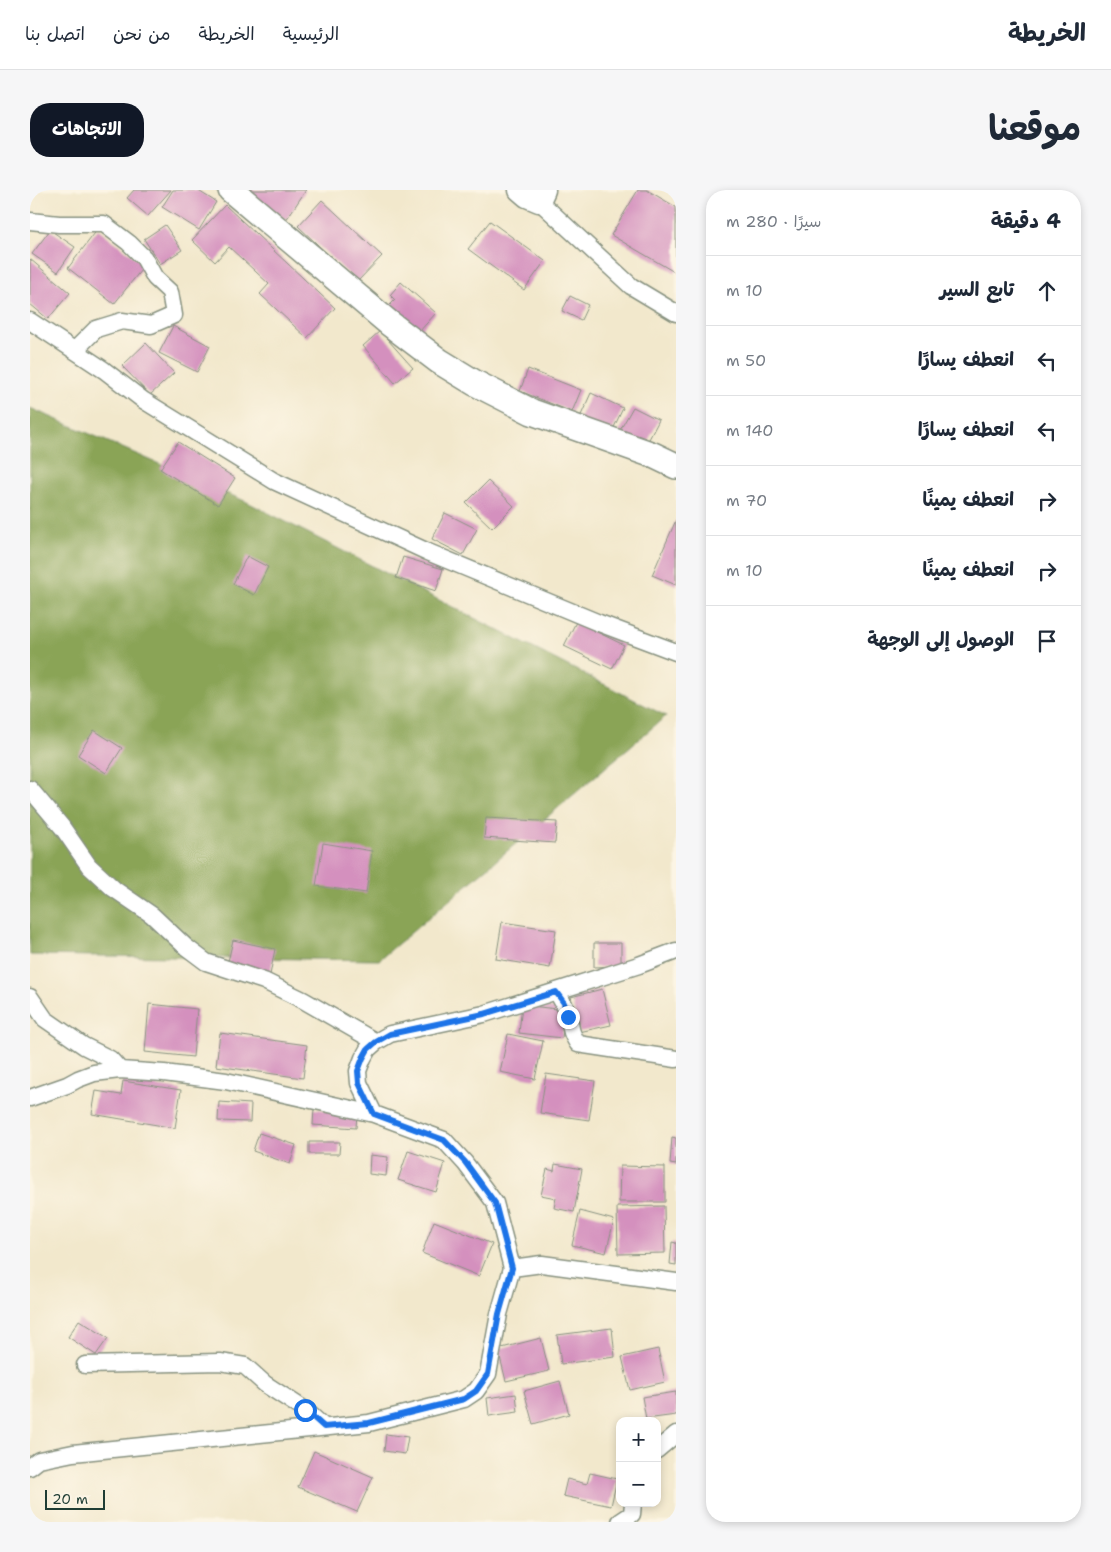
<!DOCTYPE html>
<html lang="ar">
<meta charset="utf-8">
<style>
body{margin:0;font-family:"Shantell Sans","Playpen Sans Arabic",sans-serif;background:#f6f6f7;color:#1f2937;direction:rtl}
.controls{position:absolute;right:15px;bottom:15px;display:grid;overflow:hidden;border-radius:10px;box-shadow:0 2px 8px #0003}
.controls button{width:45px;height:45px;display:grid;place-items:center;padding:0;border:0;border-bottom:1px solid #e0e1e3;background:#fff;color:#1f2937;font:25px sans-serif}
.scale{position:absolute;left:15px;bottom:12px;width:60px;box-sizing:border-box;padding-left:5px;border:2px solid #1f3d34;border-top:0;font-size:14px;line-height:18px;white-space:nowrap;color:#1f3d34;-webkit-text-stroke:4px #fcf5e5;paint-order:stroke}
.stop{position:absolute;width:15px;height:15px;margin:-11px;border:4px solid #1a73e8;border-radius:50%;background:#fff}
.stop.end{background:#1a73e8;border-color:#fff;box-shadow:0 1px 5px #0008}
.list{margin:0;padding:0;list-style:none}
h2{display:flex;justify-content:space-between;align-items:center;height:65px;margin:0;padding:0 20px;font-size:21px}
h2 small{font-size:16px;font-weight:400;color:#747a83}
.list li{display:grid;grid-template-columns:32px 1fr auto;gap:15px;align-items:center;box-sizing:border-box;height:70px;padding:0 20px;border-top:1px solid #e0e1e3}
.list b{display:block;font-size:19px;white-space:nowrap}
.list em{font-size:16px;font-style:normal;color:#747a83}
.icon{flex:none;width:28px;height:28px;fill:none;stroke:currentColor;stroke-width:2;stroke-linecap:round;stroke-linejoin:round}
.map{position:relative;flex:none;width:646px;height:1332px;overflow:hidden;direction:ltr;border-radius:20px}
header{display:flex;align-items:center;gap:30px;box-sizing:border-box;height:70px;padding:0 25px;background:#fff;border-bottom:1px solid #e0e1e3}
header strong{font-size:24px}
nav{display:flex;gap:28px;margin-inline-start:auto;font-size:18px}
.intro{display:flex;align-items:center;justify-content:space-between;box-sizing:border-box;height:120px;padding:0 30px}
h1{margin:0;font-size:35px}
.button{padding:12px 22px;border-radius:20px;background:#111827;color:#fff;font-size:18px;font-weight:700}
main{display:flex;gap:30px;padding:0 30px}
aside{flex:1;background:#fff;border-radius:20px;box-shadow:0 2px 8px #0003}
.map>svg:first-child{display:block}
</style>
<header>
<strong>الخريطة</strong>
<nav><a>الرئيسية</a><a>الخريطة</a><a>من نحن</a><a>اتصل بنا</a></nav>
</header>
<div class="intro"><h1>موقعنا</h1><a class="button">الاتجاهات</a></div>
<main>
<aside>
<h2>4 دقيقة<small>سيرًا · 280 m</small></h2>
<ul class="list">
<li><svg class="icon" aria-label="ahead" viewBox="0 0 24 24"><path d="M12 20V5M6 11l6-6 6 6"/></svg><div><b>تابع السير</b></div><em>10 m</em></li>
<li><svg class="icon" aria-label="left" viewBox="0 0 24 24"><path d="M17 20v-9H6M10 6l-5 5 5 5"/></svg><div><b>انعطف يسارًا</b></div><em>50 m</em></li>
<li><svg class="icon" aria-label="left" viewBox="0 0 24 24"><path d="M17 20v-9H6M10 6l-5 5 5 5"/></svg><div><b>انعطف يسارًا</b></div><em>140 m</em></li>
<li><svg class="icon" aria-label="right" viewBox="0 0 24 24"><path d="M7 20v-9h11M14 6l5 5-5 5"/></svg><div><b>انعطف يمينًا</b></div><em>70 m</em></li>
<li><svg class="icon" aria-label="right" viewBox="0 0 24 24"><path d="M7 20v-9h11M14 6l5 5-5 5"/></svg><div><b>انعطف يمينًا</b></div><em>10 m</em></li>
<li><svg class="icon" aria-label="arrive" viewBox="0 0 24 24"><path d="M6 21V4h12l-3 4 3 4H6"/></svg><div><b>الوصول إلى الوجهة</b></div></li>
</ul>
</aside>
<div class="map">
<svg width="646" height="1332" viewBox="0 0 646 1332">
<rect width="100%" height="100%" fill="#fcf5e5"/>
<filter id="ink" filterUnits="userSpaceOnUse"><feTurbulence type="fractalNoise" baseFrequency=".02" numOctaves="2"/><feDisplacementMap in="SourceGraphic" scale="10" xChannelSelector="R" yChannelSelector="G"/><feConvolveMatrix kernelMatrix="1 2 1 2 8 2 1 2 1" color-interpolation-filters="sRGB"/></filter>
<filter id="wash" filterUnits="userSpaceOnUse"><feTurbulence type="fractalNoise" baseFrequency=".0096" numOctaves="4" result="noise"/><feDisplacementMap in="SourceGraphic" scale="20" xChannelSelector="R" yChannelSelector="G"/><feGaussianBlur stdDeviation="1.12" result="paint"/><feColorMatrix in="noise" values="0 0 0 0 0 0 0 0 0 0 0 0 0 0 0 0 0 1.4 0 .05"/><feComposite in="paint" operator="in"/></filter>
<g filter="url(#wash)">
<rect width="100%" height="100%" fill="#f2e8cc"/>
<path fill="#8aa456" stroke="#547045" d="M0 218 217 312 636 526 349 770 0 765Z"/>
<g id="blocks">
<path fill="#d490be" d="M104 0H141L118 26 97 8Z
M143 0H167L186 12 169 40 132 17Z
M211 0H276L256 30Z
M608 0H617L646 17V83L581 45Z
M292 10 352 66 327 92 268 36Z
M195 15 305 118 277 148 230 104 239 94 199 57 185 72 162 50Z
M460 31 515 71 494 100 438 59Z
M135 35 152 60 130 74 114 49Z
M68 39 115 75 84 114 38 78Z
M20 40 45 57 28 82 2 64Z
M0 69 40 103 18 129 0 114Z
M371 92 406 123 388 143 358 117 365 110 360 105Z
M540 106 558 115 551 130 532 121Z
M143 136 180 156 167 182 129 163Z
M350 141 383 178 365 193 333 156Z
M116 153 144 183 120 205 92 176Z
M498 179 551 200 542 222 490 201Z
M561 203 593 218 580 246 548 232Z
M603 217 629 230 616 255 589 242Z
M148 252 205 288 188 315 130 279Z
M458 291 484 316 462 338 436 313Z
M415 323 447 339 433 365 402 349Z
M646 330V395L622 385Z
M217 366 238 377 224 405 203 394Z
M373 367 413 379 406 401 366 388Z
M546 432 594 455 582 479 534 456Z
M64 540 92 558 76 583 48 565Z
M456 628 527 632 525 653 454 648Z
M293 653 342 661 336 703 286 696Z
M472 732 526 740 520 778 466 769Z
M203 750 245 759 240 785 197 776Z
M564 753H591V776L564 777Z
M572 799 581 835 549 842 541 807Z
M119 814 167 819 163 867 115 862Z
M492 815 535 820 532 848 489 843Z
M190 843 277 855 273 888 186 876Z
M478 844 513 851 505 889 470 882Z
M516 884 565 891 559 930 510 923Z
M93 891 151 900 145 938 62 924 66 901 91 905Z
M189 912 221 914 220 932 188 931Z
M284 919 327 923 326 938 283 935Z
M229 943 266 955 260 974 223 961Z
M642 947 646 948V975L640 974Z
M279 952H310L309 964H279Z
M378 961 415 973 406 1002 368 990Z
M340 965 358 967 356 986 339 984Z
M525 974 552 979 544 1022 524 1018 526 1008 511 1005 517 979 524 981Z
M590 976 635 977V1012H589Z
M634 1016 635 1063 588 1064 587 1017Z
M550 1021 584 1030 576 1063 542 1055Z
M404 1031 462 1054 449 1086 392 1063Z
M642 1052 646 1053V1075L640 1074Z
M49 1130 78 1148 66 1165 38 1147Z
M582 1138 585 1167 531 1174 527 1145Z
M511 1148 519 1181 476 1191 468 1159Z
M628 1159 635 1192 600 1200 592 1167Z
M530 1191 539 1224 503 1234 494 1201Z
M646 1202V1225L616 1229 612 1207Z
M486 1204 488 1222 459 1226 457 1208Z
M356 1244 378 1247 375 1264 354 1261Z
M284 1261 343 1287 327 1322 268 1297Z
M560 1283 587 1289 581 1316 533 1306 537 1289 557 1294Z"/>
</g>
</g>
<g filter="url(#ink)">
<use href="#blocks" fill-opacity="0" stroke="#889280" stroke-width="1"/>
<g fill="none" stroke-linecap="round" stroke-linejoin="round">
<defs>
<path id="street" d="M509 11 601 96 646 123
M0 31 29 34H74L99 53 114 68 125 88 140 102 144 125 121 135 92 131 66 139 45 160
M0 131 74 180 113 210 244 291 398 362 569 433 646 462
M0 599 32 637 59 676 84 699 122 725 156 757 176 772 234 791 273 810 346 852
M527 802C532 810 536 818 539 827 541 840 541 843 548 854L646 869
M0 807 15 829 54 856 80 869 90 880
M0 908 37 895 48 889 64 883 90 880 134 883 196 891 344 924
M482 1078 512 1074 646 1092
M55 1175 190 1172 215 1176 235 1194 275 1220 294 1237
M627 1260 646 1244
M0 1277 9 1270 43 1263 339 1233 434 1209 446 1201 458 1184 469 1124 482 1078 465 1013 435 973 414 950 344 924 329 893 328 881 333 868 338 859 346 852 360 844 454 824 609 775 646 761
M590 1332 602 1324 603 1313"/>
<path id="secondary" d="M490 0 497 6 509 11 514 0"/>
<path id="primary" d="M201 0 359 133 409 171 445 193 502 222 623 265 646 276"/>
</defs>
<use href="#street" stroke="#889280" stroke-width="19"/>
<use href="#secondary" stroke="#889280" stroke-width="25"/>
<use href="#primary" stroke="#889280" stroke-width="28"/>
<use href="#street" stroke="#fff" stroke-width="16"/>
<use href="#secondary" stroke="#fff" stroke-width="22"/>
<use href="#primary" stroke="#fff" stroke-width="25"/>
</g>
</g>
<g fill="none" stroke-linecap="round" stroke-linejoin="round" filter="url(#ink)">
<path stroke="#1a73e8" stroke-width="6" d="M275 1220 294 1237 339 1233 434 1209 446 1201 458 1184 469 1124 482 1078 465 1013 435 972 414 950 344 924 329 893 328 881 333 868 338 859 346 852 360 844 454 824 526 802 534 813 538 827"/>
</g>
</svg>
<div class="controls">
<button>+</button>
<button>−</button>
</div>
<div class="scale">20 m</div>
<div class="stop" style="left:275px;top:1220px"></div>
<div class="stop end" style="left:538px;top:827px"></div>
</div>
</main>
